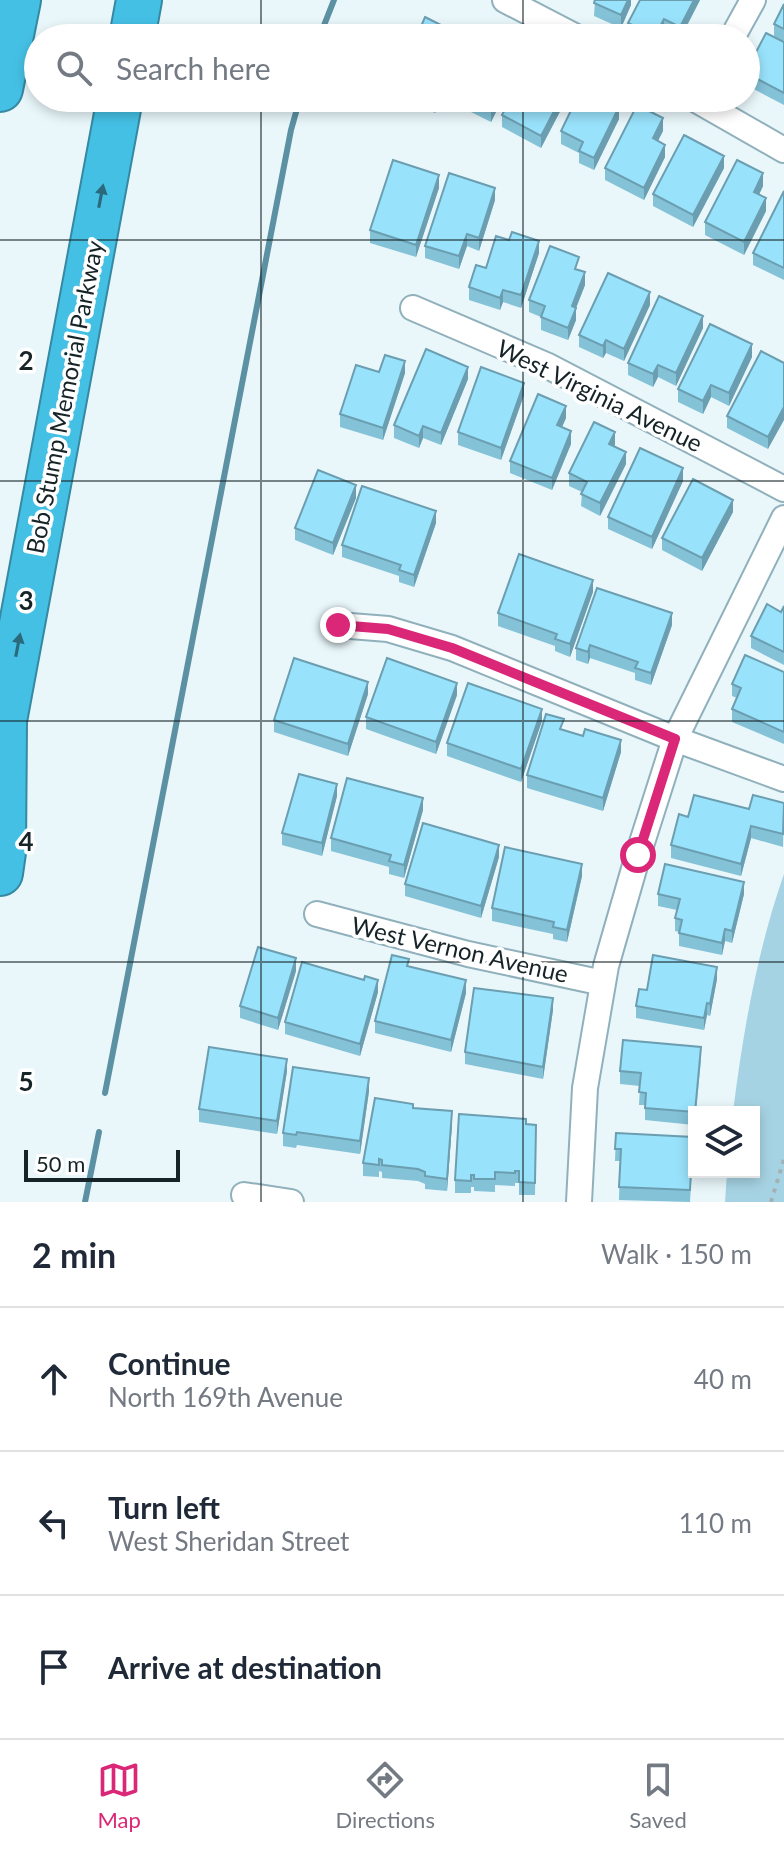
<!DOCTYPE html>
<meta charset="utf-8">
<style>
body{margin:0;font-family:Lato,sans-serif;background:#f6f6f7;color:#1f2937}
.controls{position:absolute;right:24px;bottom:24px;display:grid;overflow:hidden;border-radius:0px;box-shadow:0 4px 12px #0003}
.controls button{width:72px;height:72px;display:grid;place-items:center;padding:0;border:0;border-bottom:2px solid #e0e1e3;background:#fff;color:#1f2937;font:40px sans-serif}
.scale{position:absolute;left:24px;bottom:20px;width:156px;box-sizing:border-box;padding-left:8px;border:4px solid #162327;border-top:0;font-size:22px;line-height:28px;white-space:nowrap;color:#162327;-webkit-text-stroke:6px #fff;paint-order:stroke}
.stop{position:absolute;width:24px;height:24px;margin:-18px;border:6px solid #db2777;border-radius:50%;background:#fff}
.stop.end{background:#db2777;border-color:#fff;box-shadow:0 2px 8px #0008}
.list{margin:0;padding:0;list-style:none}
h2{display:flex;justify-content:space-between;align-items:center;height:104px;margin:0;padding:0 32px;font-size:34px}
h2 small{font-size:26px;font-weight:400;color:#747a83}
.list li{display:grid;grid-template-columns:52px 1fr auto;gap:24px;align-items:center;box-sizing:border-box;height:144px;padding:0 32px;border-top:2px solid #e0e1e3}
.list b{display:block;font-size:30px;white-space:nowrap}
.list p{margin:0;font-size:26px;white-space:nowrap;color:#747a83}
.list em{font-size:26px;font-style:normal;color:#747a83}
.icon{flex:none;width:44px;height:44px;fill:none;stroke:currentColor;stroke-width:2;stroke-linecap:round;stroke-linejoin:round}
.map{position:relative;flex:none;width:784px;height:1202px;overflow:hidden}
.search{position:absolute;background:#fff;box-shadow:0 4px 12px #0003;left:24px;right:24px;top:24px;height:88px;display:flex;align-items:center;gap:20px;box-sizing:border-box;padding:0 28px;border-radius:44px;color:#747a83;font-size:30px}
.sheet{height:536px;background:#fff}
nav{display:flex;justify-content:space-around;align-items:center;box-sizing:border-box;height:112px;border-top:2px solid #e0e1e3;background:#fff;font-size:22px;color:#747a83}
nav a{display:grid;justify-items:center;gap:4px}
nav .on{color:#db2777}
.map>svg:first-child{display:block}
</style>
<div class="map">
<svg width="784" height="1202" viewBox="0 0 784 1202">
<rect width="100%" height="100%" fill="#e9f7fb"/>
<path fill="#a6d3e3" d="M784 874V1202H725L727 1172H754V1112H733C743 1032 757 951 784 874Z"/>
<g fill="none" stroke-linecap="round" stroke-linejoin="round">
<path stroke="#5b91a3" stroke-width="6" d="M319 38 334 0
M105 1093 291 130 300 98
M85 1202 99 1132"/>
<defs>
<path id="street" d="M505 0 578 38
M732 38 753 0
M693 98 784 150
M413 308 546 365 784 489
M338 625 388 629 452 648 675 739 784 779
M317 914 468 954 603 983
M244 1195 291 1202
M579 1202 585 1088 606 966 638 855 675 739 784 518"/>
<path id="highway" d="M132 38 139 0
M0 89 18 0
M0 742 120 98
M0 873 3 852 4 721"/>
</defs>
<use href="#street" stroke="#90b0bb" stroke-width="28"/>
<use href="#highway" stroke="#3589a2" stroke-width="48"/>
<path stroke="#a3b0b4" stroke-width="4" stroke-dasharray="4 6" stroke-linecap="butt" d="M771 1202 784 1159"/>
<use href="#street" stroke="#fff" stroke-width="24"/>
<use href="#highway" stroke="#45c0e5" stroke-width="44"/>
</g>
<path fill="#84c2d8" d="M593 0H631V5L621 28 594 16 595 1Z
M700 0 681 38H678L664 31 661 38H633L628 35V23Z
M784 4V42L774 36V24Z
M784 42V105L746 85V71Z
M403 98H442L435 113Z
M449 98H503L491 122 449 101Z
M511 98H567L541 148 502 127V115Z
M610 98 609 102 619 119 594 170 579 163V153L561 144V131Z
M663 131 658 141 665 157 644 200 605 180V168Z
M724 168 693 227 653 206V194Z
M763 186 759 195 766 211 744 255 705 235V222Z
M439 188 416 257 370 243V230Z
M784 191V280L753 265V253Z
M495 200 479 251 467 246 459 269 425 258V246Z
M539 253 521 308 503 302 500 310 469 300V287L486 268Z
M579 270 585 285 576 308V320L568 340 541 330V317L529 312V300Z
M650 305 624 361 606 353 603 358 579 347V335Z
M703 328 676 386 658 377 653 387 628 375V363Z
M752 357 729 406 711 397 703 414 678 402V389Z
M784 363 768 449 727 428V416Z
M379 372 405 373 383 440 340 427V414Z
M468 379 441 445 423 438 419 448 394 438V425Z
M524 395 501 460 458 445V432Z
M566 418 562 427 571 444 552 490 510 473V461Z
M615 445 614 446 626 464 600 516 581 506 582 492 569 486V473Z
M683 481 652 549 608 529V517Z
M356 498 333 555 295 540V528Z
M733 512 702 571 662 550V538Z
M436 523 414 587 399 582V576L342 557V545Z
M593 592 570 657 555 651V646L498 626V613Z
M784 606V665L751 648V636L781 612Z
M672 625 651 685 635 680V673L590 658 588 664 576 660V648Z
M784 672V744L732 722V709L737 698 732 696V684Z
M368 694 348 756 274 732V720Z
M457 695 436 754 366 729V717Z
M542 721 521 782 447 756V743Z
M564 730 621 752 603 811 527 788V775Z
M337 796 322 856 282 845V833Z
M784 803 783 847 751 838 741 876 671 858V845L688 817 749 809Z
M423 810 404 878 389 874V867L331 851V838Z
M499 857 481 918 405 896V884Z
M582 876 567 942 553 939V934L492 921V908Z
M658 894H744L732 943 725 941 722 955 679 946V932L675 931V918L677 910 658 906Z
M409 966 466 993 451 1052 375 1033V1021Z
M296 971 278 1030 240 1018V1006Z
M717 979 710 1016 707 1015 704 1030 636 1018V1006Z
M378 992 360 1056 285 1034V1022Z
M553 1010 543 1079 465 1064V1052Z
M701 1060 696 1112H694V1125L645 1120V1105H639L640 1086 620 1084V1071Z
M287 1071 277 1134 199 1122V1109Z
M369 1091 360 1154 297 1145 296 1148 283 1146V1133Z
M413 1108 452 1124 447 1191 425 1189V1184L418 1181 382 1178V1172L379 1171V1177L363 1176V1163Z
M526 1124 536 1125 535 1195H519V1183H515V1186L495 1185V1192L474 1191V1187H471V1193H455V1180Z
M616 1133 693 1149 690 1202 619 1200 620 1161H615Z"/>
<path fill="#6b9eb0" d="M627 0H631V5L621 28V15Z
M694 0H700L680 38V27Z
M664 19V31L661 38H655Z
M436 98H442L435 113V101Z
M497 98H503L491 122V110Z
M561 98H567L541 148V136Z
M619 107V119L594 170V158Z
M663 118V131L653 150V138Z
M665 145V157L644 200V188Z
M724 156V168L693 227V215Z
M763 173V186L754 205V192Z
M439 175V188L416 257V245Z
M495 188V200L479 251V238Z
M766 198V211L744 255V242Z
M467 234V246L459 269V256Z
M539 241V253L521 308V295Z
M585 272V285L576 308V320L568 340V328L572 306Z
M503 290V302L500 310V298Z
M650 292V305L624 361V349Z
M703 316V328L676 386V373Z
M606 340V353L603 358V346Z
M752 344V357L729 406V393Z
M405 361V373L383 440V428Z
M658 365V377L653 387V374Z
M468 367V379L441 445V433Z
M524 383V395L501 460V448Z
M711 385V397L703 414V401Z
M566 406V418L557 438V425Z
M784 407V420L768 449V437Z
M423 426V438L419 448V436Z
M571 431V444L552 490V478Z
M615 432V445L609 456V444Z
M626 452V464L600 516V503Z
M683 468V481L652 549V537Z
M356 485V498L333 555V543Z
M733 500V512L702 571V558Z
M436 511V523L414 587V575Z
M593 580V592L570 657V644Z
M672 613V625L651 685V673Z
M590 645V658L588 664V652Z
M368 682V694L348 756V744Z
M457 683V695L436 754V742Z
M542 709V721L521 782V769Z
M621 740V752L603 811V798Z
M337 784V796L322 856V843Z
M423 798V810L404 878V865Z
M751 826V838L741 876V864Z
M499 845V857L481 918V906Z
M582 864V876L567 942V930Z
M744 882V894L732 943V931Z
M725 929V941L722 955V943Z
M296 958V971L278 1030V1018Z
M717 967V979L710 1016V1004Z
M378 980V992L360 1056V1044Z
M466 980V993L451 1052V1040Z
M553 998V1010L543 1079V1067Z
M707 1003V1015L704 1030V1018Z
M287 1059V1071L277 1134V1121Z
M369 1078V1091L360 1154V1141Z
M452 1111V1124L447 1191V1179Z"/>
<path fill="#99e2fb" stroke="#6b9eb0" stroke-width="2" d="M595 0H628L621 15 594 3Z
M640 0H694L680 27 664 19 655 36 628 23Z
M784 4V29L774 24Z
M425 17 465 37V38H416Z
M481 26 505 38H475Z
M766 33 784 42V93L746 73V71Z
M467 98H497L491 110Z
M511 98H561L541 136 502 115Z
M577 98H606L605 100 619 107 594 158 579 151 583 142 561 131Z
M637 105 663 118 653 138 665 145 644 188 605 168Z
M684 135 724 156 693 215 653 194Z
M393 160 439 175 416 245 370 230Z
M737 160 763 173 754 192 766 198 744 242 705 222Z
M449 173 495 188 479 238 467 234 459 256 425 246Z
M784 191V268L753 253Z
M512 232 539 241 521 295 503 290 500 298 469 287 476 265 486 268 496 236 509 240Z
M550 246 579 257 575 269 585 272 572 306 576 308 568 328 541 317 545 306 529 300Z
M608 273 650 292 624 349 606 340 603 346 579 335Z
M659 296 703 316 676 373 658 365 653 374 628 363Z
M710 324 752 344 729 393 711 385 703 401 678 389Z
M426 349 468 367 441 433 423 426 419 436 394 425Z
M761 351 784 363V407L768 437 727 416Z
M385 355 405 361 383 428 340 414 356 365 379 372Z
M481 367 524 383 501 448 458 432Z
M538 394 566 406 557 425 571 431 552 478 510 461Z
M594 422 615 432 609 444 626 452 600 503 581 494 587 482 569 473Z
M640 448 683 468 652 537 608 517Z
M318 470 356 485 333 543 295 528Z
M693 479 733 500 702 558 662 538Z
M362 486 436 511 414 575 399 570 401 565 342 545Z
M519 554 593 580 570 644 555 639 557 634 498 613Z
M597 588 672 613 651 673 635 668 638 662 590 645 588 652 576 648Z
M767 604 781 612 784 606V652L751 636Z
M745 655 784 672V732L732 709 741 688 732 684Z
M294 658 368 682 348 744 274 720Z
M387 658 457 683 436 742 366 717Z
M468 683 542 709 521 769 447 743Z
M546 714 564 719 560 729 583 736 585 729 621 740 603 798 527 775Z
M299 774 337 784 322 843 282 833Z
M347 778 423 798 404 865 389 861 391 855 331 838Z
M694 795 749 809 753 795 784 803 783 834 751 826 741 864 671 845 679 814 688 817Z
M423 823 499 845 481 906 405 884Z
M505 847 582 864 567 930 553 927 554 922 492 908Z
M665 864 744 882 732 931 725 929 722 943 679 933 682 920 675 918 680 899 658 894Z
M258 947 296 958 278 1018 240 1006Z
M392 955 409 959 407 966 466 980 451 1040 375 1021Z
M653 955 717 967 710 1004 707 1003 704 1018 636 1006 639 989 647 990Z
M302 962 364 980 365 976 378 980 360 1044 285 1022Z
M474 988 553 998 543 1067 465 1052Z
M623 1040 701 1047 695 1112 645 1108 646 1093 639 1092 641 1073 620 1071Z
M209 1047 287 1059 277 1121 199 1109Z
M293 1067 369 1078 360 1141 297 1132 296 1135 283 1133Z
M375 1098 413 1104V1108L452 1111 447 1179 425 1176V1172L418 1169 382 1165V1160L379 1159V1165L363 1163Z
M459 1114 526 1119V1124L536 1125 535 1183 519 1182V1171H515V1173L495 1172V1179H474V1175H471V1181L455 1180Z
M616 1133 693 1137 690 1190 619 1187 621 1149H615Z"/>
<defs><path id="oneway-solid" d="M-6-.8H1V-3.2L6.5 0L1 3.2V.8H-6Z" transform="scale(2)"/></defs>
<g fill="#2b6a7c">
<use href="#oneway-solid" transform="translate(101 196) rotate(-79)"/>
<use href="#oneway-solid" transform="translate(18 645) rotate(-79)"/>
</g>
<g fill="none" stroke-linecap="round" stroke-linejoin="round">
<path stroke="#db2777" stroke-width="10" d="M338 625 388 629 452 648 675 739 638 855"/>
</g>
<path fill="none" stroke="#162327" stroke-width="2" stroke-opacity="0.55" d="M261 0V38M523 0V38M261 98V1202M523 98V1202M0 240H784M0 481H784M0 721H784M0 962H784"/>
<g text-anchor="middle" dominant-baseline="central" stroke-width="7" stroke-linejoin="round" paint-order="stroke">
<g font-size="24" fill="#162327" stroke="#fff">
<text transform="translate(600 395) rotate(26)">West Virginia Avenue</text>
<text transform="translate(64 397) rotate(-79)">Bob Stump Memorial Parkway</text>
<text transform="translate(460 949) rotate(13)">West Vernon Avenue</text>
</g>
</g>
<g font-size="26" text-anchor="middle" font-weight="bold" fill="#162327" stroke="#fff" stroke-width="7" stroke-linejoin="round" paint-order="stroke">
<text x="26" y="370">2</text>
<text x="26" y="610">3</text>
<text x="26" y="851">4</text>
<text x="26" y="1091">5</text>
</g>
</svg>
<div class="controls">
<button><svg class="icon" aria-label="layers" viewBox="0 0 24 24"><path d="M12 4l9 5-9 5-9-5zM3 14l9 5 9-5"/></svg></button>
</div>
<div class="scale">50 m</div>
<div class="stop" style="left:638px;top:855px"></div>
<div class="stop end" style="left:338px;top:625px"></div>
<div class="search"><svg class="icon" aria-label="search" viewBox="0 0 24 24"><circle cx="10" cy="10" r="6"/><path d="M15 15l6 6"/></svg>Search here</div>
</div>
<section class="sheet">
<h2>2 min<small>Walk · 150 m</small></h2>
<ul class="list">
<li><svg class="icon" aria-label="ahead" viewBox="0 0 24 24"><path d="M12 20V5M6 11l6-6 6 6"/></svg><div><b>Continue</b><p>North 169th Avenue</p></div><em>40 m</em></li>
<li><svg class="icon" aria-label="left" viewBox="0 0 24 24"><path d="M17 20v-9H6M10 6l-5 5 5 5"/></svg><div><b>Turn left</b><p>West Sheridan Street</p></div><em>110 m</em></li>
<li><svg class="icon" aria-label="arrive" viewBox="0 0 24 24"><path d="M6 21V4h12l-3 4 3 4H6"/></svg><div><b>Arrive at destination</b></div></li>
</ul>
</section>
<nav>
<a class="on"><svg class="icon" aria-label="map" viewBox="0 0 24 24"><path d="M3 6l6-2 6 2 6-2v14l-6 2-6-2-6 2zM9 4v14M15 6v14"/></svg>Map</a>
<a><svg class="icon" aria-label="directions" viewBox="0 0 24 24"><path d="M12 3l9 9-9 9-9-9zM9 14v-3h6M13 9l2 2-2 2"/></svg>Directions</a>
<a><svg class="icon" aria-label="saved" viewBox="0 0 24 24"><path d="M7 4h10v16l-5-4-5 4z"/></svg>Saved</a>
</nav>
